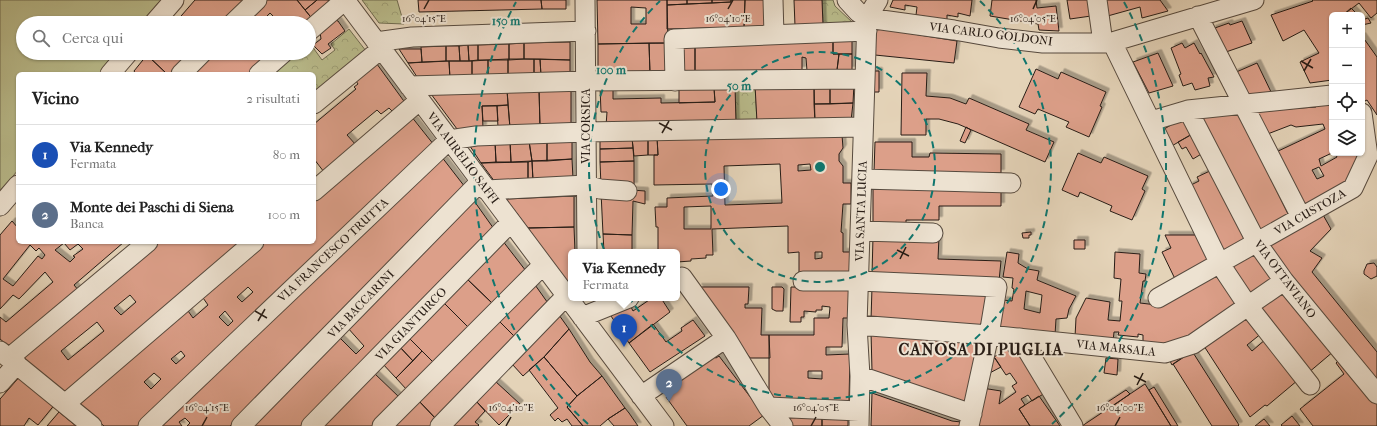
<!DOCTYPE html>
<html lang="it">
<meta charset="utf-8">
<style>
body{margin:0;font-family:"IM FELL French Canon",serif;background:#f2f2f2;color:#222}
.controls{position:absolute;right:12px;top:12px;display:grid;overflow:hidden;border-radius:6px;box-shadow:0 1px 3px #0004}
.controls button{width:36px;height:36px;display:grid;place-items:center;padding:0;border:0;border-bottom:1px solid #e0e0e0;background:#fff;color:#222;font:20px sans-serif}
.you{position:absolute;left:721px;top:189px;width:14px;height:14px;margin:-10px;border:3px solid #fff;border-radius:50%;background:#1a73e8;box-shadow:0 0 0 6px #1a73e833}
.badge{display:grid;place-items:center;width:26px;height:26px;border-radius:50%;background:#8f2418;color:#fff;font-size:13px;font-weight:700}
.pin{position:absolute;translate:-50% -33px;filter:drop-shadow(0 1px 2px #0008)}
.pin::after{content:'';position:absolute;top:21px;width:14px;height:12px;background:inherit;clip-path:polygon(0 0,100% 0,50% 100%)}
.popup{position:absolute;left:568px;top:249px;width:112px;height:52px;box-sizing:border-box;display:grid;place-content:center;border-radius:6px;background:#fff;filter:drop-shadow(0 1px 3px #0005);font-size:13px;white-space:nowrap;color:#767676}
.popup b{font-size:15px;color:#222}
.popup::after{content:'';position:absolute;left:50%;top:100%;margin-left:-8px;border:8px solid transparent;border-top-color:#fff}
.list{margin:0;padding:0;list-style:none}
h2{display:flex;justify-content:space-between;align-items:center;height:52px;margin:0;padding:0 16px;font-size:17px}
h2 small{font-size:13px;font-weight:400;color:#767676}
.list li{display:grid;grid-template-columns:26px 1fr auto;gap:12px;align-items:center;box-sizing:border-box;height:60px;padding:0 16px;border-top:1px solid #e0e0e0}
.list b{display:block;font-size:15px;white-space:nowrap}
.list p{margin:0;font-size:13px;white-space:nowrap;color:#767676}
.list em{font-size:13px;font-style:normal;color:#767676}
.icon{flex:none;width:22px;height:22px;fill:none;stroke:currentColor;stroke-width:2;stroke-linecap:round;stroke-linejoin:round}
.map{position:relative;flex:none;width:1377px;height:426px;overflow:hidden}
.search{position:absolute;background:#fff;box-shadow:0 1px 3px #0004;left:16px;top:16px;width:300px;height:44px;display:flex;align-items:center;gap:10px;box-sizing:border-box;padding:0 14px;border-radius:22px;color:#767676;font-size:15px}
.panel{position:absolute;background:#fff;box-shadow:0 1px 3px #0004;left:16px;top:72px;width:300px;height:172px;border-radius:6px}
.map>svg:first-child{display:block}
</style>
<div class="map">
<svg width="1377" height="426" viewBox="0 0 1377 426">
<defs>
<pattern id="forest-crowns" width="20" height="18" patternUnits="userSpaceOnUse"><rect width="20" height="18" fill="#b9bb8b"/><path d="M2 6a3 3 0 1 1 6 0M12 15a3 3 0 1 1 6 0" fill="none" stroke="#9fa077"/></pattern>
<filter id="shadow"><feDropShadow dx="3.5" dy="-3.5" stdDeviation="0" flood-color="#0004"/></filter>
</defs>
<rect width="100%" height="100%" fill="#e4d3b8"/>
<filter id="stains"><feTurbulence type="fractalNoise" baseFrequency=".005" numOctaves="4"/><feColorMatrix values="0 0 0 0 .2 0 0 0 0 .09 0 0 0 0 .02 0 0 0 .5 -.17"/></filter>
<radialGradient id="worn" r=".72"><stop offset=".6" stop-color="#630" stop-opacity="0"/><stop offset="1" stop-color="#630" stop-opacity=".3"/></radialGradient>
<path fill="#b9bb8b" stroke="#706c50" d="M0 0H161L141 23H23V53H116L99 74H18V170L0 192Z"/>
<path fill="url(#forest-crowns)" stroke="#706c50" d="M362 0H397L404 24 379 23Z
M822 0H833L835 6 852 22 823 25Z
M349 29 366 51 314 96V74H271L296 53H309V42L322 60 335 50 331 44Z
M755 85 757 122 736 123 735 86Z"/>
<path fill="#dc9f89" stroke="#281d16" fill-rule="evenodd" filter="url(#shadow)" d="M195 0H248L225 23H175Z
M265 0H297L314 21 309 23H273L277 20 270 13 260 23H242Z
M297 0H317L305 10Z
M317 0H328L332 5 314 21 305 10Z
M418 0H541L542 9 419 12Z
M541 0H566V9H542Z
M597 0H667L668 43 598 44ZM631 7 646 8V24H631Z
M667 0H687V4L667 5Z
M687 0H712V3L687 4Z
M712 0H731V2L712 3Z
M731 0H745L744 27 667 29V5L731 2Z
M745 0H768L769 27H744Z
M794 0H822L823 25 795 26Z
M893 0H972L970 16 958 13V17L947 15V20L916 15 917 7 905 5V10L890 7Z
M992 0H1036L1037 8 1056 6 1059 31 1039 30 1038 24 990 16Z
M1067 0H1089L1091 16 1070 19Z
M1102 0H1160L1168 11 1142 18 1140 7 1104 17Z
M1312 0H1377V13L1371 18 1359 3 1343 15H1332V80L1310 83 1300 62 1319 53 1304 30 1283 41 1271 15 1313 1Z
M1351 8 1358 15H1343Z
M1368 18 1371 23 1362 25V20Z
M335 20 338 21 345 31 328 44 331 48 322 54 313 45 321 39 320 32Z
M1242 21 1252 43 1223 53 1212 29 1229 23 1230 25Z
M876 28 957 41 954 63 875 55Z
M1362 36 1377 57V115L1367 100 1365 101 1362 96Z
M833 38H852V54H833Z
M833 38V54H839L837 70 807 71 806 58 802 57V70L695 72V42Z
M570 42V60L524 59V43Z
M695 42V72H682V43Z
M524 43V59L509 60V44Z
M649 43 650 74H598V44Z
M649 43H668V74H650Z
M1182 43 1185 48 1194 43 1200 54 1201 53 1214 77 1208 78 1210 86 1195 90 1192 83 1183 86 1179 75 1181 74 1171 48Z
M509 44V60H478V45Z
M468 45 469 61H460L459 46Z
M468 45H478V60L469 61Z
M446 46V61L422 62 421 47Z
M446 46H459L460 61H446Z
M399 49H421L422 62 408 63Z
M149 53H194L173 74H167L147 55Z
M212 53H275L250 74H191Z
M1158 53 1173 86 1149 93 1133 62Z
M839 54H852V70H837Z
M147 55 167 74H136L134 71Z
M508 59H534V76L508 77Z
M508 59V77L488 78V60Z
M534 59H540L541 76H534Z
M540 59 570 60V75L541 76Z
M374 60 406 104 394 113 389 108 381 114 377 110 347 135 356 145 324 172 314 159V124L356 89 354 87 358 84 356 81Z
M488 60V78L472 79V61Z
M449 61 450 79 419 80 408 63Z
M449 61H472V79H450Z
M1257 63 1259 67 1273 96 1247 98 1234 73Z
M1036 69 1058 79 1061 72 1106 92 1100 106 1102 107 1089 137 1066 127 1069 122 1038 109 1035 114 1019 107Z
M873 71H879V92H873Z
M902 73H927L926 96 950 98 966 104 969 98 1029 124 1026 130 1054 142 1045 162 958 124 939 119H926V135H901Z
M830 84H854L853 103 830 104Z
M830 84V104H814V85Z
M755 85H814L815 122H757Z
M714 86H735L736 123 606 126 607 112H601L600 87 613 88V99L661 98V103L715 102Z
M571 88V126L540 127 539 89Z
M539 89 540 127 510 128 507 90Z
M679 89H714L715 102 679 103Z
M507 90 508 105 482 106 483 128 457 129 431 94Z
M1332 102V153L1319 159 1321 166 1337 157 1335 153H1355L1358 158 1345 184 1301 209 1274 153 1325 129 1323 124 1296 127 1291 125 1265 135 1252 109 1284 106 1286 109 1316 107V103ZM1319 167 1324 176 1317 179 1312 170Z
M853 103 851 121 815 122 814 104Z
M508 105 510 128H498L497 106Z
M482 106H497L498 121H483Z
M1237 111 1290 218 1259 234 1200 114Z
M411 116 434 145 139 426H104L77 403 186 308 193 318 208 305 201 295 263 242H314V199ZM248 287 253 292 242 302 237 297ZM225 311 233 321 228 326 219 317ZM181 351 185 356 176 364 171 359ZM154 373 161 379 151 389 144 382Z
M1184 117 1194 133 1170 147 1161 131Z
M966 127 971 130 965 143 960 141Z
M1194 133 1203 153 1193 159 1186 147 1182 149 1178 142Z
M842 135 843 148 839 154V161L843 166V183H851V204H843L841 232 843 233V252H850V273H799V252L788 253V226L712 229 713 255H706V258L691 259V261L677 262V252H658V227H656L655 207H667V198L713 196 712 184 654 185V155H658L657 137ZM780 164 782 203 725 205 724 166ZM810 164 811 170 798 171V165ZM711 206V229H684V207ZM815 252H822V258L815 259Z
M648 137H657L658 155H648Z
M648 137V155L634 156 632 138Z
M600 138H632L633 148 600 149Z
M572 139V159L547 161V140Z
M547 140V161H532L529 141Z
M510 141 511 162H496L495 142Z
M510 141H529L532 161 511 162Z
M495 142 496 162 481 163 468 143Z
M875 142H912V157H929L930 153 1001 154V173L874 172Z
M633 148 634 161 600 162V149Z
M1078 153 1101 163 1104 157 1148 176 1142 189 1145 191 1132 220 1110 211 1112 206 1080 192 1078 197 1062 190Z
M441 156 465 187 230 426H187L190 423 185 418 179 422 182 426H160Z
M572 159 573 179 533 181 532 161Z
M532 161 533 181H528V162Z
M634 161V186H601L600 162Z
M528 162V181L495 182 481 163Z
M1212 170 1247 241 1222 255 1189 186 1199 181 1197 177Z
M873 184 1001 187V206H939V220H906V224H873Z
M632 190 645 191V204L633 201 632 235 603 234 601 192Z
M574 196V227L528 228 506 199Z
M472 198 494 229 302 426H249L338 336 356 354 364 346 347 327Z
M1322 213 1331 229 1310 251 1322 258 1312 272 1377 352V382L1266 246Z
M12 221 18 228V242H124L74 285 79 291 11 348 0 339V317L6 322 53 282 45 272 19 299 13 295 0 309V235ZM64 243 70 250 78 244 83 249 73 256 75 257 70 262 55 250ZM30 245 36 251 39 248 45 255 42 259 38 256 13 286 3 279Z
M574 227 575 252H571V283L568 285 528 228Z
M1031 232V235H1029V238H1023L1022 233Z
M603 234 632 235V252H604Z
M1165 235H1196L1209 262 1176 281 1162 252 1171 248Z
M873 237H939L938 259 1001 261 999 281 872 275Z
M502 240 526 271 493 304 465 277Z
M1074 240H1085V249H1074Z
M157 242H243L66 395 21 355ZM130 295 136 302 121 315 114 308ZM97 322 104 331 68 360 61 351Z
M1007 252 1019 254 1018 263 1028 269 1039 271 1037 280 1076 296 1069 309 1067 318 1056 319 1055 335 998 329 1003 300 1012 301 1014 289 1012 288 1013 278 1003 277ZM1026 291 1042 295 1040 313 1024 309Z
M1115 252 1140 254 1139 273 1146 274 1145 281H1143L1140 303 1157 305 1215 275 1239 305 1185 339 1162 345 1143 343V335L1138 334V337L1118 335 1119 332H1114L1113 342 1075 337 1076 318 1086 298 1110 302 1108 320 1120 321 1122 301H1119L1121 279 1114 278Z
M1255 253 1277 279 1249 298 1226 269Z
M1374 263 1377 267V276L1371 279 1364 274V271L1367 264Z
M465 277 493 304 469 328 442 301Z
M533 282 550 306 517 339 496 318Z
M698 287H749L748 304H745V308H762L761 335H769L770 358H750Z
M772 287H782L784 289 783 311H776L772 309Z
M791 287 850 288 849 318H843L842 347H826V355L850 354 849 401H769V335H814V318H829L830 307 822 306V310H816V312L804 311V317H801V322H790ZM808 371H822V379L808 378Z
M872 287 989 294 984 329 871 320Z
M1285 289 1334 351 1308 373 1257 308Z
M652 298H661L670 312 629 343 611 316 622 309 631 307 633 311Z
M442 301 469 328 434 363 407 336Z
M1247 313 1262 333 1247 345 1252 351 1266 339 1298 380 1267 406 1265 405 1250 417 1202 343Z
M559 315 569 329 544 357 523 376 512 364Z
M496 318 517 339 438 421 417 399Z
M693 320 705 336 650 372 629 343 653 324 666 342 682 331 681 328Z
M569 329 590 362 602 376 577 396 544 357Z
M871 332 978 341 966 402 872 371Z
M407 336 422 351 413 361 398 345Z
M398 345 413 361 396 378 381 362Z
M1007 349 1011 355 1018 350 1045 393 1032 401 1028 395 1021 399 1025 405 1019 409 1030 426H976L982 388 1001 391 999 404 1016 392 1012 386 1017 383 1010 373 1006 375 994 357Z
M422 351 434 363 407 390 396 378Z
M1192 351 1239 425 1238 426H1212L1173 364Z
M719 356 764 415 749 426H687L666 397 668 396 665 392 668 390V388L714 357 716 358Z
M544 357 577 396 567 407 583 426H572L567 419 562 422 558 418 555 421 550 415 558 408 529 370Z
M1184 357 1172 365 1169 359Z
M995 358 1001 367 984 376 987 363Z
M1106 358 1118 359 1117 375 1104 373Z
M1341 358 1377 402V426H1313L1300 409 1344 374 1336 363Z
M373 372 400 398 373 426H320Z
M22 374 56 403 38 425 29 418 24 426H0V399Z
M602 376 625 408 608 419 600 426H583L567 407 577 396Z
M495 381 520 404 499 425 476 401Z
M1145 384 1171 426H1082Z
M1154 387 1178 426H1171L1149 390Z
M1126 390 1130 394 1107 410 1103 405Z
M872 393 952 421 961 422V426H871Z
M1039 396 1060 426H1030L1019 409Z
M417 399 438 421 432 426H390Z
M476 401 485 411 475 422 479 425 478 426H450Z
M625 408 629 413 638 426H614L608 419Z
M59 412 76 426H47Z
M822 414V426H788L780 415Z
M822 414H848V426H822Z
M1292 416 1300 426H1282L1281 425Z
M1264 419 1270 426H1255Z"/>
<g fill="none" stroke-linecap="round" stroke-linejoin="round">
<defs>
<path id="minor" d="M345 0 664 426
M585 0 587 252
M773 0 774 35
M847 0 858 12 867 18 954 30 999 38 1043 43H1103L1112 42 1254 0
M1097 0 1103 43
M1198 16 1301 217
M154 23 174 0
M233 23 257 0
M309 31 345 0
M376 42 412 37 586 31
M1112 42 1220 264 1248 306 1310 385
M110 74 128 53
M181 74 202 53
M259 74 283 53
M675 81 674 39 867 31
M409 86 586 81 865 79
M314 104 381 49
M1188 110 1257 243 1284 281 1377 394
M1151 121 1188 110 1332 95
M862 179 1011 183
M486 190 586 185 600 189 627 191
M314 191 420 100
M0 206 18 185
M860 231 933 233
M677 279 682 277 726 338 768 407 783 426
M803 281H859L997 287 989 335 969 426
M1158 298 1353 188 1368 156 1362 113
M582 317 629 298
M857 325 989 335 1165 353 1193 344 1284 281
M1020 338 1073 426
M0 351 92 426
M9 358 148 242
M860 376 972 414
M0 383 17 364
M641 396 726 338
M65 404 254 242
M768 407 859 411
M148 426 449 140 476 136 586 132 863 127
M241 426 480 182
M311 426 511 222
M382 426 543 265
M440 426 566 296
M859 426 860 376 857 325 867 18 878 0"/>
</defs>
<use href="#minor" stroke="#574a3e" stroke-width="21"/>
<use href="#minor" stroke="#ede2d1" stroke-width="19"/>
</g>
<path fill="none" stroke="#281d16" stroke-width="1.5" d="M424 9 429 0M728 9 733 0M1033 9 1037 0M1301 61 1313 68M1304 71 1311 59M659 123 672 130M662 133 669 121M897 250 909 256M900 259 906 247M255 311 267 318M258 321 265 309M1134 376 1146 382M1137 385 1143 373M202 426 207 417M506 426 511 417M811 426 816 417M1115 426 1120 417"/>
<g fill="none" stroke="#0f766e" stroke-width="2" stroke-dasharray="7 5">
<circle cx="820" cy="167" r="115"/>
<path d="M980 1A231 231 0 1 1 660 1"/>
<path d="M588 424A346 346 0 0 1 516 2M1124 2A346 346 0 0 1 1052 424"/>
</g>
<g text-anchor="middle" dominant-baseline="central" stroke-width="4" stroke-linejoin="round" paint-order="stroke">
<g font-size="12" fill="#281d16" stroke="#ede2d1">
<text transform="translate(991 34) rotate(7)">VIA CARLO GOLDONI</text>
<text transform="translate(586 126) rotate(-90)">VIA CORSICA</text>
<text transform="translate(463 158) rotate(53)">VIA AURELIO SAFFI</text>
<text transform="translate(861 211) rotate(-88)">VIA SANTA LUCIA</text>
<text transform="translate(1310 212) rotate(-30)">VIA CUSTOZA</text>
<text transform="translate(333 250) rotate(-43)">VIA FRANCESCO TRUTTA</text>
<text transform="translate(1285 279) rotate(53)">VIA OTTAVIANO</text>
<text transform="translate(361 304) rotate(-46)">VIA BACCARINI</text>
<text transform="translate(411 324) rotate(-46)">VIA GIANTURCO</text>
<text transform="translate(1116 348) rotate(6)">VIA MARSALA</text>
</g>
<g font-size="16" font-weight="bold" letter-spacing="1" fill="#281d16" stroke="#ede2d1">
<text x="981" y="349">CANOSA DI PUGLIA</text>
</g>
</g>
<g font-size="10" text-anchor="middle" fill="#281d16" stroke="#ede2d1" stroke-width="4" stroke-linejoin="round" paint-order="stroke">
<text x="424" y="22">16°04'15"E</text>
<text x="728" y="22">16°04'10"E</text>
<text x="1033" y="22">16°04'05"E</text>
<text x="207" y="411">16°04'15"E</text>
<text x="511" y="411">16°04'10"E</text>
<text x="816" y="411">16°04'05"E</text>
<text x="1120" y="411">16°04'00"E</text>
</g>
<circle cx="820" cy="167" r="6" fill="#0f766e" stroke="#ede2d1" stroke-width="2"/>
<g font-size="12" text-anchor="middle" font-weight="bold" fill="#0f766e" stroke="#ede2d1" stroke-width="4" stroke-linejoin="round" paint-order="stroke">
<text x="506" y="25">150 m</text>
<text x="611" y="74">100 m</text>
<text x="739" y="90">50 m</text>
</g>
<rect width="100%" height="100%" filter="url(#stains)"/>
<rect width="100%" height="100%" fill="url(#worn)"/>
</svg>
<div class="controls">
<button>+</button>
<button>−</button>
<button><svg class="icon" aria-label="locate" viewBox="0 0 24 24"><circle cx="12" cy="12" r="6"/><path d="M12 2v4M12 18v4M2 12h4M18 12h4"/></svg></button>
<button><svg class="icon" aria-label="layers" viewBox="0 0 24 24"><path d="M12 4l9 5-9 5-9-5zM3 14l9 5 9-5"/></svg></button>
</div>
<div class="you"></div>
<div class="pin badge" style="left:624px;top:347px;background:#1a4fb4">1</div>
<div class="popup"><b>Via Kennedy</b>Fermata</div>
<div class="pin badge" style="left:669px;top:402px;background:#5c6f8a">2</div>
<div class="search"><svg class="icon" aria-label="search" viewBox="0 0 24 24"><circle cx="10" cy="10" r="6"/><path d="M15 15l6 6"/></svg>Cerca qui</div>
<section class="panel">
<h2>Vicino<small>2 risultati</small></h2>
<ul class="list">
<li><span class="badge" style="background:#1a4fb4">1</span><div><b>Via Kennedy</b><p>Fermata</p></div><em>80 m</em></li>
<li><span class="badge" style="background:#5c6f8a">2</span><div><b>Monte dei Paschi di Siena</b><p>Banca</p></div><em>100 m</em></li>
</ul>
</section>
</div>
